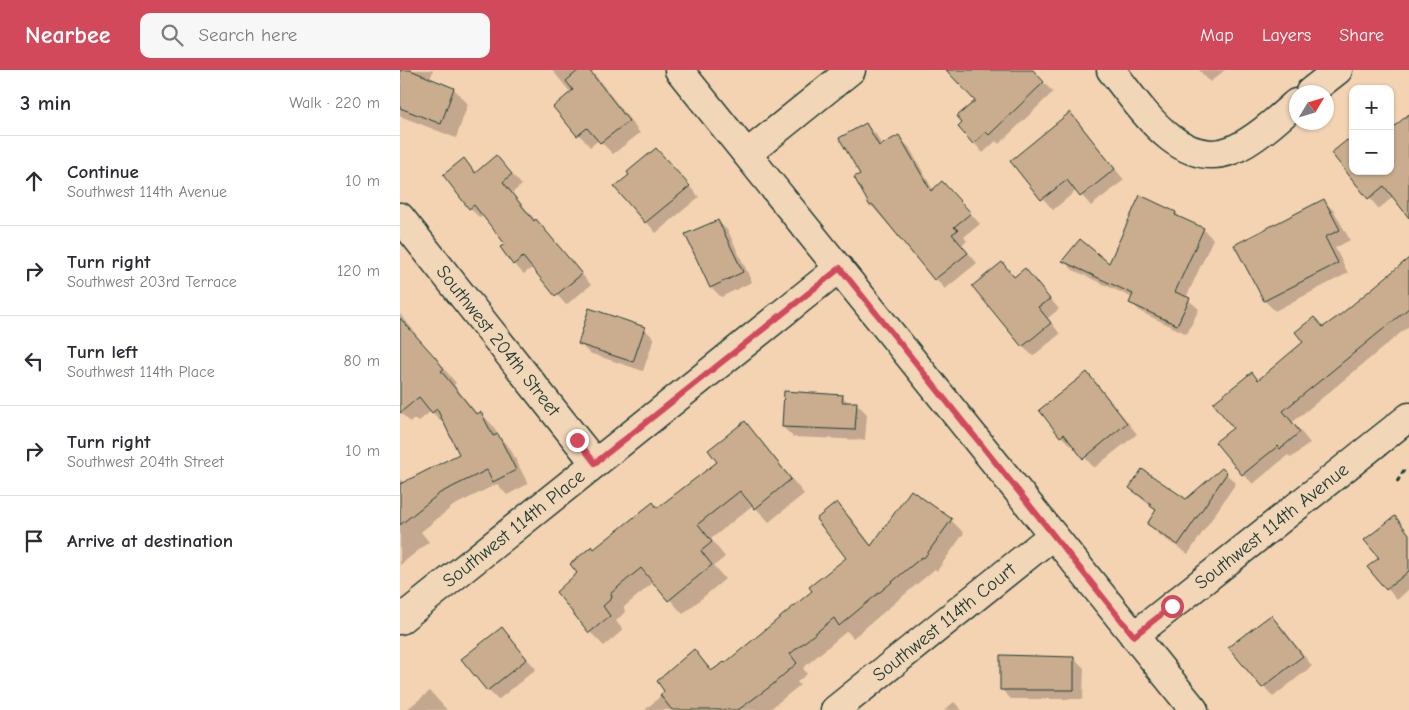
<!DOCTYPE html>
<meta charset="utf-8">
<style>
body{margin:0;font-family:"Comic Neue",sans-serif;background:#f7f7f7;color:#2b2b33}
.controls{position:absolute;right:15px;top:15px;display:grid;overflow:hidden;border-radius:10px;box-shadow:0 1px 4px #0004}
.controls button{width:45px;height:45px;display:grid;place-items:center;padding:0;border:0;border-bottom:1px solid #e1e1e2;background:#fff;color:#2b2b33;font:25px sans-serif}
.compass{position:absolute;left:889px;top:15px;width:45px;height:45px;border-radius:50%;background:#fff;box-shadow:0 1px 4px #0004;rotate:52deg}
.stop{position:absolute;width:15px;height:15px;margin:-11px;border:4px solid #d1495b;border-radius:50%;background:#fff}
.stop.end{background:#d1495b;border-color:#fff;box-shadow:0 1px 5px #0008}
.list{margin:0;padding:0;list-style:none}
h2{display:flex;justify-content:space-between;align-items:center;height:65px;margin:0;padding:0 20px;font-size:21px}
h2 small{font-size:16px;font-weight:400;color:#7c7c81}
.list li{display:grid;grid-template-columns:32px 1fr auto;gap:15px;align-items:center;box-sizing:border-box;height:90px;padding:0 20px;border-top:1px solid #e1e1e2}
.list b{display:block;font-size:19px;white-space:nowrap}
.list p{margin:0;font-size:16px;white-space:nowrap;color:#7c7c81}
.list em{font-size:16px;font-style:normal;color:#7c7c81}
.icon{flex:none;width:28px;height:28px;fill:none;stroke:currentColor;stroke-width:2;stroke-linecap:round;stroke-linejoin:round}
.map{position:relative;flex:none;width:1009px;height:640px;overflow:hidden}
header{display:flex;align-items:center;gap:30px;box-sizing:border-box;height:70px;padding:0 25px;background:#d1495b;color:#fff}
header strong{font-size:24px}
nav{display:flex;gap:28px;margin-inline-start:auto;font-size:18px}
.search{width:350px;height:45px;background:#f7f7f7;display:flex;align-items:center;gap:12px;box-sizing:border-box;padding:0 18px;border-radius:10px;color:#7c7c81;font-size:19px}
main{display:flex}
aside{flex:1;background:#fff}
.map>svg:first-child{display:block}
</style>
<header>
<strong>Nearbee</strong>
<div class="search"><svg class="icon" aria-label="search" viewBox="0 0 24 24"><circle cx="10" cy="10" r="6"/><path d="M15 15l6 6"/></svg>Search here</div>
<nav><a>Map</a><a>Layers</a><a>Share</a></nav>
</header>
<main>
<aside>
<h2>3 min<small>Walk · 220 m</small></h2>
<ul class="list">
<li><svg class="icon" aria-label="ahead" viewBox="0 0 24 24"><path d="M12 20V5M6 11l6-6 6 6"/></svg><div><b>Continue</b><p>Southwest 114th Avenue</p></div><em>10 m</em></li>
<li><svg class="icon" aria-label="right" viewBox="0 0 24 24"><path d="M7 20v-9h11M14 6l5 5-5 5"/></svg><div><b>Turn right</b><p>Southwest 203rd Terrace</p></div><em>120 m</em></li>
<li><svg class="icon" aria-label="left" viewBox="0 0 24 24"><path d="M17 20v-9H6M10 6l-5 5 5 5"/></svg><div><b>Turn left</b><p>Southwest 114th Place</p></div><em>80 m</em></li>
<li><svg class="icon" aria-label="right" viewBox="0 0 24 24"><path d="M7 20v-9h11M14 6l5 5-5 5"/></svg><div><b>Turn right</b><p>Southwest 204th Street</p></div><em>10 m</em></li>
<li><svg class="icon" aria-label="arrive" viewBox="0 0 24 24"><path d="M6 21V4h12l-3 4 3 4H6"/></svg><div><b>Arrive at destination</b></div></li>
</ul>
</aside>
<div class="map">
<svg width="1009" height="640" viewBox="0 0 1009 640">
<rect width="100%" height="100%" fill="#f4d3b3"/>
<filter id="ink" filterUnits="userSpaceOnUse"><feTurbulence type="fractalNoise" baseFrequency=".02" numOctaves="2"/><feDisplacementMap in="SourceGraphic" scale="10" xChannelSelector="R" yChannelSelector="G"/><feConvolveMatrix kernelMatrix="1 2 1 2 8 2 1 2 1" color-interpolation-filters="sRGB"/></filter>
<g filter="url(#ink)">
<path fill="#0003" d="M0 0H32L33 1 30 9 54 19 68 34 56 68 0 46Z
M152 0H191L240 63 213 84 199 70 190 77 155 37 171 23Z
M555 0H631L653 22 599 74 596 71 583 83 574 73 577 31Z
M799 0H825L810 12Z
M670 44 680 54 724 110 691 136 677 120 653 140 611 91Z
M1009 46V145L994 126 979 139 932 83 953 101H990Z
M465 54 476 64 482 76 499 67 509 77 533 120 552 123 580 154 564 167 567 171 562 175 577 193 545 219 471 135 461 104Z
M256 79 299 127 256 163 216 117 231 105Z
M96 87 122 115 112 123 191 215 166 235 133 197 124 204 114 194 102 178 106 174 84 145 80 148 70 138 44 106 63 90 76 104Z
M740 127 776 143 782 149 803 159 813 169 786 228 799 239 787 264 741 242 731 232 733 228 673 200 664 191 709 195Z
M924 131 934 141 950 170 935 178 948 203 875 241 865 231 836 176Z
M318 151 328 161 352 212 321 227 311 217Z
M1009 190V256L893 352 910 373 891 388 888 385 853 414 843 404 835 358 852 303 859 311Z
M602 194 615 208 625 200 659 239 648 248 660 264 633 286 622 276Z
M0 244 15 262 14 263 56 313 54 315 78 345 81 343 94 357 99 367 110 378 128 414 107 425 97 414 53 436 21 462 29 472 0 495V409L4 413 61 384 46 356 31 341 18 352 14 349 10 352 0 342Z
M244 258 254 269 243 301 189 283 179 273Z
M687 304 697 314 737 364 694 398 673 374 671 376 661 366Z
M442 326 449 333H456L467 344 465 370 393 367 383 357Z
M345 353 358 367 404 424 369 452 353 435 311 469 325 487 314 496 325 509 283 544 254 512 224 537 225 542 216 551 223 560 204 576 190 562 157 522 179 504 195 480 258 439 319 393Z
M826 404 836 413 788 484 758 464 749 454 757 442 730 418 786 430Z
M436 434 450 447 472 476 551 450 564 463 537 501 535 499 453 568 447 561 403 598 407 604 397 612 400 615 369 640H245L266 621 294 581 313 601 325 595 414 521 448 489Z
M994 447 1009 463V519L997 530 969 497 980 488Z
M871 546 881 556 912 596 873 627 830 577Z
M102 559 136 599 98 630 88 620Z
M674 588 684 598 683 629H611L601 619Z
M30 621 47 640H6Z
M554 632 562 640H544Z"/>
<path fill="#c9ad8e" stroke="#1f3d34" d="M0 0H10L54 18 41 54 0 38Z
M179 0H189L229 51 200 73 187 58 177 66 153 37 173 20 166 11Z
M546 0H633L644 12 589 65 586 62 573 74 558 57 562 53 557 46 575 31Z
M670 42 715 99 680 127 667 110 641 130 610 91Z
M1009 44V148L984 116 968 129 931 83 947 70 953 75V101H990V60Z
M466 53 479 76 499 65 531 121 542 111 571 143 554 157 558 160 552 164 568 183 534 210 473 135 470 136 454 107 460 104 439 68Z
M256 78 290 116 245 153 214 117 229 105 227 102Z
M96 85 112 104 103 112 134 151 136 149 182 204 155 226 123 187 113 195 100 177 105 174 74 135 69 139 43 105 64 88 75 103Z
M740 125 776 142 775 145 804 158 775 222 790 228 777 255 729 233 733 224 662 191 680 169 709 193Z
M924 129 940 160 925 167 938 193 864 231 834 175Z
M318 150 343 202 310 218 285 164Z
M1009 188V238L883 341 900 362 880 379 878 376 842 405 815 372 833 358 813 333 852 302 858 310 903 272 895 262 914 247 923 257 940 245Z
M602 192 614 207 625 198 650 229 638 237 651 253 622 277 572 216Z
M189 238 245 257 233 292 178 274Z
M0 248 35 287 44 299 41 301 76 344 81 342 93 366 98 364 116 400 93 412 87 400 40 423 0 455V414L59 384 37 339 32 343 19 327 0 343Z
M687 302 727 353 683 389 664 364 660 367 639 340Z
M384 321 443 325 442 332H457L455 360 382 357Z
M345 351 391 409 355 439 340 421 298 454 312 472 301 481 312 495 268 531 241 498 211 523 212 528 203 536 210 546 189 563 156 522 177 503 170 494 192 476 194 479 253 432 257 438 317 392 308 380Z
M822 398 827 403 778 475 747 454 756 440 750 436 751 434 729 418 742 399 786 429Z
M511 420 552 449 524 488 522 487 439 556 434 548 390 584 397 593 371 616 338 640H272L260 625 264 621 257 611 294 579 311 601 324 592 325 593 412 521 409 517 446 488 416 449 437 432 471 476Z
M995 446 1009 464V501L986 520 967 497 979 488 964 470Z
M871 545 903 586 862 618 828 577Z
M102 557 127 589 87 621 61 589Z
M600 585 674 587V620H600Z"/>
<g fill="none" stroke-linecap="round" stroke-linejoin="round">
<defs>
<g id="street">
<path d="M279 0 794 640"/>
<path d="M711 0C739 35 779 101 832 80 854 71 878 49 896 33"/>
<path d="M910 22 938 0"/>
<path d="M347 84 451 0"/>
<path id="s1" d="M0 147 195 393"/>
<path id="s2" d="M0 550 439 198"/>
<path id="s3" d="M734 566 1009 347"/>
<path id="s4" d="M435 640 653 465"/>
</g>
</defs>
<use href="#street" stroke="#1f3d34" stroke-width="31"/>
<path stroke="#1f3d34" stroke-width="3" stroke-dasharray="5 4" stroke-linecap="butt" d="M997 412 1004 400"/>
<use href="#street" stroke="#f2d6b8" stroke-width="28"/>
</g>
</g>
<g fill="none" stroke-linecap="round" stroke-linejoin="round" filter="url(#ink)">
<path stroke="#d1495b" stroke-width="6" d="M177 370 195 393 440 198 734 566 772 536"/>
</g>
<g text-anchor="middle" dominant-baseline="central" stroke-width="4" stroke-linejoin="round" paint-order="stroke">
<g font-size="19" fill="#1f3d34" stroke="#f2d6b8">
<text stroke="none"><textPath href="#s1" startOffset="158">Southwest 204th Street</textPath></text>
<text stroke="none"><textPath href="#s3" startOffset="176">Southwest 114th Avenue</textPath></text>
<text stroke="none"><textPath href="#s2" startOffset="146">Southwest 114th Place</textPath></text>
<text stroke="none"><textPath href="#s4" startOffset="140">Southwest 114th Court</textPath></text>
</g>
</g>
</svg>
<div class="controls">
<button>+</button>
<button>−</button>
</div>
<svg class="compass" viewBox="-18 -18 36 36"><path d="M0-13l5 13h-10z" fill="#e53935"/><path d="M0 13l5-13h-10z" fill="#7c7c81"/></svg>
<div class="stop" style="left:772px;top:536px"></div>
<div class="stop end" style="left:177px;top:370px"></div>
</div>
</main>
